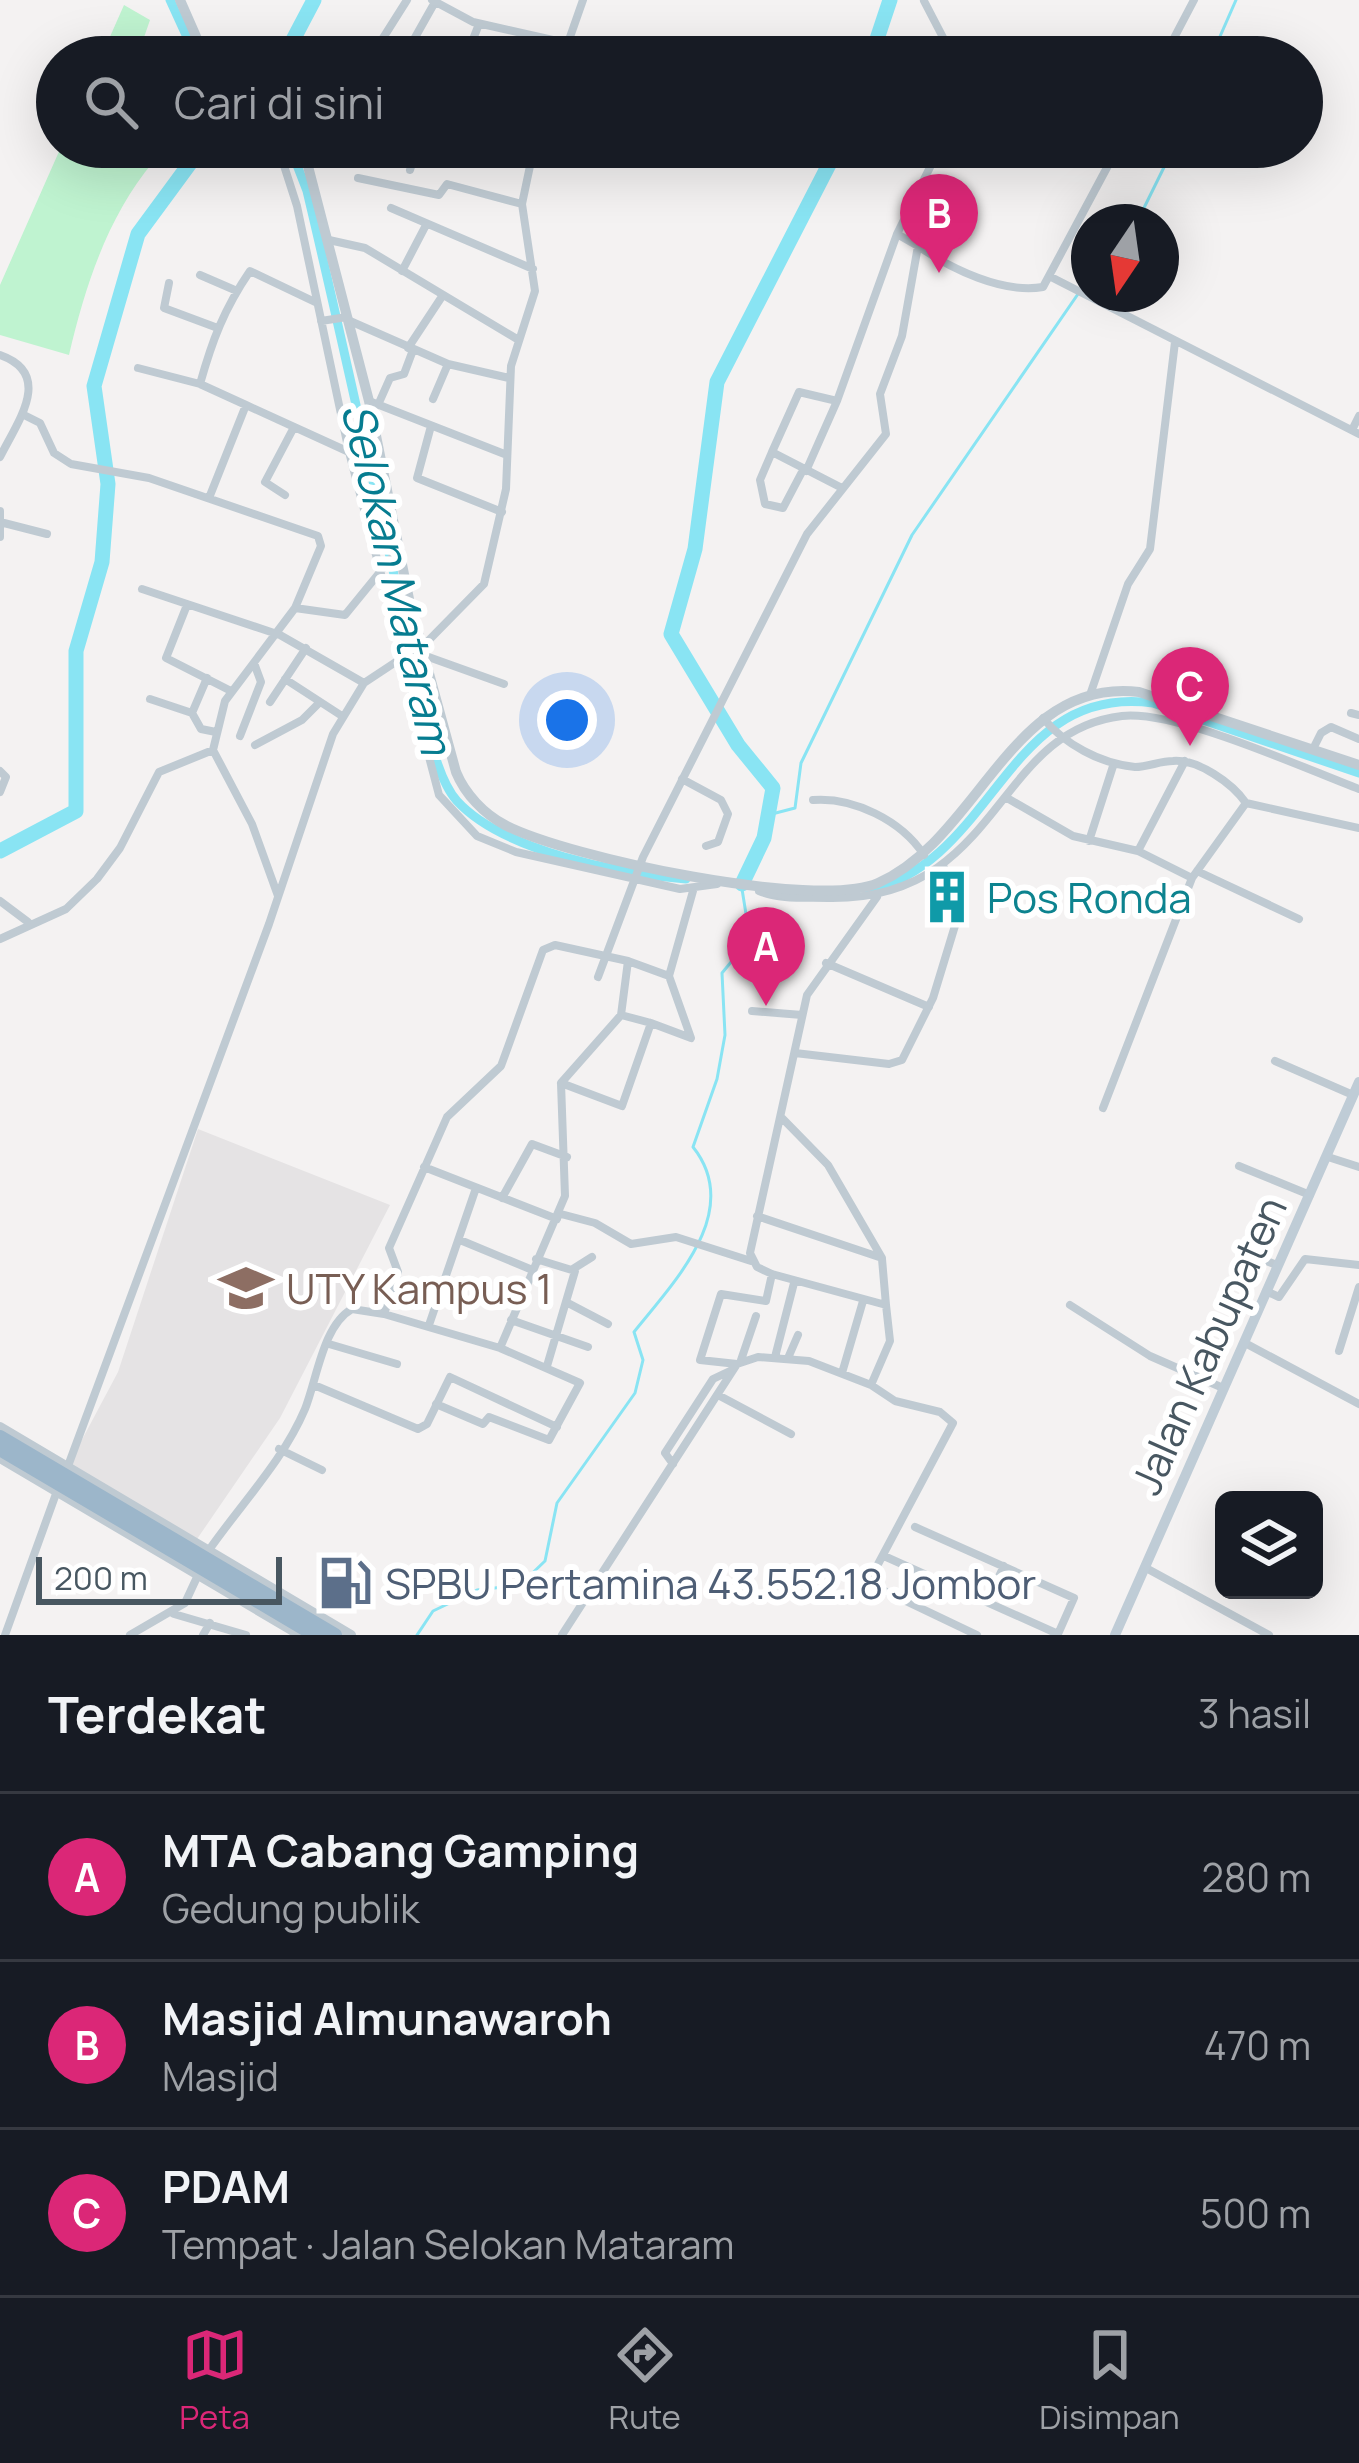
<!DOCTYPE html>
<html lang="id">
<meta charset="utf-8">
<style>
body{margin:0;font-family:Manrope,sans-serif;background:#20242c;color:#f1f3f6}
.controls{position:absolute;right:36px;bottom:36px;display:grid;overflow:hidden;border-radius:18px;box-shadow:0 12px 48px #0002}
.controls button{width:108px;height:108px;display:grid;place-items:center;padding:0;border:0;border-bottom:3px solid #363941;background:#171b24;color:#f1f3f6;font:60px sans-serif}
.compass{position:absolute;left:1071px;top:204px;width:108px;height:108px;border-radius:50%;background:#171b24;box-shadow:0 12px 48px #0002;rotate:193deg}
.scale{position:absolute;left:36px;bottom:30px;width:246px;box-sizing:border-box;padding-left:12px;border:6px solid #485761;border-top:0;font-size:33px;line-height:42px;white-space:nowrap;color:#485761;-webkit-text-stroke:9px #fff;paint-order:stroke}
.you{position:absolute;left:567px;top:720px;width:42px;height:42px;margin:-30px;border:9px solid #fff;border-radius:50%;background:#1a73e8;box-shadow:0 0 0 18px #1a73e833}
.badge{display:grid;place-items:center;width:78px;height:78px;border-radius:50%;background:#db2777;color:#fff;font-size:39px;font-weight:700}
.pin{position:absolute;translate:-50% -99px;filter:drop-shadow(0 3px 6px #0008)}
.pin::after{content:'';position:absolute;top:63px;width:42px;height:36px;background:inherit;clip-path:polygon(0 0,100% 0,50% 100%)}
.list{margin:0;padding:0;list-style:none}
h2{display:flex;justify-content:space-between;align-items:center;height:156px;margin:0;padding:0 48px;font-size:51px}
h2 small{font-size:39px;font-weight:400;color:#9ea1a6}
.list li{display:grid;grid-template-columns:78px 1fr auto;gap:36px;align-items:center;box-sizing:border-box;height:168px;padding:0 48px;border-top:3px solid #363941}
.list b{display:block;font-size:45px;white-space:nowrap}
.list p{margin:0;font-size:39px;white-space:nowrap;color:#9ea1a6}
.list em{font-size:39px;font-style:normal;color:#9ea1a6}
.icon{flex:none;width:66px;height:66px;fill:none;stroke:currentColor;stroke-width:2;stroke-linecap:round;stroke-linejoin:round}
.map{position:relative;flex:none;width:1359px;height:1635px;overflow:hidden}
.search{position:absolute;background:#171b24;box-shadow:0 12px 48px #0002;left:36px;right:36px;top:36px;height:132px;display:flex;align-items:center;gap:30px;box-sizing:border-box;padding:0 42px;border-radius:66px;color:#9ea1a6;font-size:45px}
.sheet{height:660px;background:#171b24}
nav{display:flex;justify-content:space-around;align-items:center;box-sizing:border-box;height:168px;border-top:3px solid #363941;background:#171b24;font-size:33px;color:#9ea1a6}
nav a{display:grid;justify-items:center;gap:6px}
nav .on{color:#db2777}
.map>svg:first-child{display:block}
</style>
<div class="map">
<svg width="1359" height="1635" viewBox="0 0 1359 1635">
<rect width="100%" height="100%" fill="#f4f2f2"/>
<path fill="#e5e3e4" d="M198 1129 390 1205 280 1418 195 1542 68 1466 118 1372Z"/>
<path fill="#bff3d0" d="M124 5 150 20 141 46 151 57H101Z
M61 147H186C175 154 160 154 153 162 108 216 85 286 69 355L0 335V285Z"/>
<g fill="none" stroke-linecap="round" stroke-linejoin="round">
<path stroke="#89e4f3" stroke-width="3" d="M1211 57 1236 0
M1137 222 1174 147
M768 815 795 808 801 763 912 535 1089 278
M417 1635 433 1611 477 1590 520 1585 545 1561 557 1503 635 1393 643 1360 634 1332C674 1282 744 1211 693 1147L717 1079 725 1035 722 973 750 939 742 889"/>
<path stroke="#89e4f3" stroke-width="9" d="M170 0 196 57
M290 147 307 191C343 342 375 493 410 645 420 685 430 771 457 801 503 851 619 874 686 879
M869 890C996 861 1006 683 1153 703L1359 773"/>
<path stroke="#89e4f3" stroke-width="15" d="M284 57 314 0
M871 57 890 0
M0 851 76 811V651L102 562 108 484 94 386 138 234 202 147
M742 884 764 838 773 788 738 745 671 634 695 549 717 382 838 147"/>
<defs>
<path id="trunk" d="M0 1437 335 1635
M0 1449 315 1635"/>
</defs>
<use href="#trunk" stroke="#7293af" stroke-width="16"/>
<path stroke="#bfcad2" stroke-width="8" d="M432 0 473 22 566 43
M924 1 948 47 964 57
M371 57 407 0
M404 57 435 2
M466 57 479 24
M563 57 583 0
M1164 57 1194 0
M278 147 297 206 349 452 439 795 477 836 516 852 680 889 717 884
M410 170 416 150 438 152 442 147
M358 178 439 195 447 184 522 204
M391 208 533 269
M897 234 918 246
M329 240 365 248 517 339
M402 271 426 225
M200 275 237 291
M1051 277 1359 434
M169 283 164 308 215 327
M321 321 347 317
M350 321 448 364 509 378
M408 348 441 298
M0 355C54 374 18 421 0 457
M138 368 200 384
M433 399 448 364
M369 401 507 455
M246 405 200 384C212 341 224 309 250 271L315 302
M378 405 390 378 404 374 413 350
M22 414 40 423 54 453 71 464 149 478 318 536 321 546 295 608
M431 426 417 478 502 512
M1352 430 1359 416
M772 452 760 480 765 504 783 508 803 470
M806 471 837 401
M842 488 772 452 799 392 837 401 897 234 940 147
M285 495 265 482 293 429
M209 498 246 405 349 452 378 451
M0 511V537
M4 523 47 534
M142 589 280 635 364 683
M187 605 166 658 231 691
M423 655 504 684
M285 679 342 716
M1091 692 1128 584 1150 549 1175 342
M150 699 192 713 201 729 216 732
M270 702 306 648
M192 713 207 678
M1351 713 1359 715
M1043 718C1064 744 1101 764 1135 767 1148 767 1160 761 1173 761 1198 759 1232 783 1246 803
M240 736 261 682 254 663
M255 745 302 720 320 702
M1313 749 1321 733 1331 727 1359 739
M0 771 6 777 0 792
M682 779 721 800 728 814 718 842 706 846
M1007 798 1073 836 1138 851 1192 878 1246 803 1359 828
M813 800C853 797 901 820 924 855
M1089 841 1114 763
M1138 851 1185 761
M1197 871 1299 919
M759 891C780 900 808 897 831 898 1002 899 993 731 1122 716 1177 710 1303 768 1359 789
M278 896 252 824 213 750 225 701 295 608 345 615 398 550
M0 901 28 922
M0 939 66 909 97 879 120 848 159 772 213 750
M628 961 669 976
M826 963 929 1007
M598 977 643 857 807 534 886 434 880 394 902 336 918 246C951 269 1003 294 1043 287L1118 147
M752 1011 802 1015
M651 1023 691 1038 669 976 693 891
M795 1053 889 1064 902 1060 933 998 961 906 959 892 943 866
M1275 1061 1353 1095
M561 1083 622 1106 651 1023 621 1015
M1103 1108 1192 878
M1328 1157 1359 1167
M1239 1166 1310 1195
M424 1167 557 1219
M502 1198 532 1144 567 1157
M561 1214 595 1223 631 1244 676 1237 751 1261
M757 1216 882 1258 828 1165 782 1118
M460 1240 530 1269
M1245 1253 1277 1265
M536 1259 575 1271 547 1366
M882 1259 886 1305
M573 1269 592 1257
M1266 1291 1279 1297 1305 1259 1359 1265
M566 1302 608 1324
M1070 1305 1150 1356 1223 1388
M511 1320 588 1347
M429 1325 476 1188
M1245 1343 1359 1404
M329 1344 397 1364
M1339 1351 1359 1287
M775 1357 794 1283
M788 1358 798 1335
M741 1360 756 1316
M737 1364 700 1360 721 1294 766 1301 772 1274
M842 1373 863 1301
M314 1385 418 1429 427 1424 450 1377 557 1427
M871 1385 890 1341 886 1305 772 1274 757 1267 750 1253 807 995 877 897
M718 1395 791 1434
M436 1404 483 1424 489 1417 549 1440 580 1383 500 1348
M279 1449 322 1470
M673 1464 665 1453 713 1379 732 1370
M68 1466 269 924 333 734 364 683 429 640 484 584 506 489 511 366 535 291 522 204 534 147
M915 1527 1074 1598 1058 1634
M209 1550C241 1504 283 1461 305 1409 317 1379 323 1325 352 1309L384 1314 398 1272 389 1248 447 1117 501 1066 543 950 555 945 628 961 621 1015 561 1083 565 1196 500 1348 384 1314
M884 1556 1058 1634
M1146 1568 1269 1635
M987 1601 1004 1566
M174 1614 246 1635
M5 1635 57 1491
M130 1635 185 1603 198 1575
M203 1635 210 1623
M562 1635 737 1364 758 1357 809 1361 871 1385 895 1401 940 1412 953 1423 868 1583 977 1635"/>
<path stroke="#bfcad2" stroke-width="10" d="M180 0 205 57
M303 147 369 401 410 604 456 772C465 794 484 814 505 825 569 858 816 910 878 883 980 838 1011 677 1139 692L1359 765
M0 1427 351 1635
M0 1458 300 1635"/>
<path stroke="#bfccd6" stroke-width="10" d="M1115 1635 1359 1082"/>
<use href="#trunk" stroke="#9cb6ca" stroke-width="14"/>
</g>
<defs>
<symbol id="building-bare" viewBox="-9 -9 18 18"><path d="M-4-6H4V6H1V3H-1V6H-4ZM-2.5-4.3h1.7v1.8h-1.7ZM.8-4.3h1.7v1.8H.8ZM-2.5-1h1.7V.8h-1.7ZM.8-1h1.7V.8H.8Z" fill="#0f9aa8" stroke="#fff" stroke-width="2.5" paint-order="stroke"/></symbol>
<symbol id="university-bare" viewBox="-9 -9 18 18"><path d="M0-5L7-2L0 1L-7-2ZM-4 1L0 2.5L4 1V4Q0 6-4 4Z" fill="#8d6e63" stroke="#fff" stroke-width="2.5" paint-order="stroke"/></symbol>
<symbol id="fuel-bare" viewBox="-9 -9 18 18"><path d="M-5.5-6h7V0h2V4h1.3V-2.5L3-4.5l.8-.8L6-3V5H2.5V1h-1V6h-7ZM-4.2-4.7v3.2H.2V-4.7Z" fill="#5c6f8a" stroke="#fff" stroke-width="2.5" paint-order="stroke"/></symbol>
</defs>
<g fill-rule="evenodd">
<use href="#building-bare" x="909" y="859" width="76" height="76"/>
<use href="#university-bare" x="208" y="1250" width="76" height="76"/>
<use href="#fuel-bare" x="307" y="1545" width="76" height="76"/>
</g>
<g text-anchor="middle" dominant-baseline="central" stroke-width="12" stroke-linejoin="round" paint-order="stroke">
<g font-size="42" fill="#0d838f" stroke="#fff" text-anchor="start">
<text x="987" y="897">Pos Ronda</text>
</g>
<g font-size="42" fill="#785e54" stroke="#fff" text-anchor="start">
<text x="286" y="1288">UTY Kampus 1</text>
</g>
<g font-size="42" fill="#485761" stroke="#fff">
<text transform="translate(1208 1345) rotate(-66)">Jalan Kabupaten</text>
</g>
<g font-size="42" fill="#4e5e75" stroke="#fff" text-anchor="start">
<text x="385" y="1583">SPBU Pertamina 43.552.18 Jombor</text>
</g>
<g font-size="45" font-style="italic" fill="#067c90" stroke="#fff">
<text transform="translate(398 578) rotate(77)">Selokan Mataram</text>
</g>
</g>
</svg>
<div class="controls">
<button><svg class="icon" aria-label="layers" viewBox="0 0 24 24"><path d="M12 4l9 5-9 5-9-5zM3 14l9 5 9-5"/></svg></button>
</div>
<svg class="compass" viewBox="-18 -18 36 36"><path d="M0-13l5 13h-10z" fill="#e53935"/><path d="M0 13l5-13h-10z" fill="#9ea1a6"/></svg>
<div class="scale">200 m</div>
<div class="you"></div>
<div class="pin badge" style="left:766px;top:1006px">A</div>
<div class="pin badge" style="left:939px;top:273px">B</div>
<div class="pin badge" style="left:1190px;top:746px">C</div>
<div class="search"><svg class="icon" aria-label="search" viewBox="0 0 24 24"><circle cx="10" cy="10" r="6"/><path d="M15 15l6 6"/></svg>Cari di sini</div>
</div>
<section class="sheet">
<h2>Terdekat<small>3 hasil</small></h2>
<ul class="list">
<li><span class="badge">A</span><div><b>MTA Cabang Gamping</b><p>Gedung publik</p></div><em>280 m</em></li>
<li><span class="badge">B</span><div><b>Masjid Almunawaroh</b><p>Masjid</p></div><em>470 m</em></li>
<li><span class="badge">C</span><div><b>PDAM</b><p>Tempat · Jalan Selokan Mataram</p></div><em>500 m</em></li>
</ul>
</section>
<nav>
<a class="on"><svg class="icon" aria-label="map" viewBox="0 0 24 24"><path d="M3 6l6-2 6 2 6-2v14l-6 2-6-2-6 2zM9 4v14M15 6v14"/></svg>Peta</a>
<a><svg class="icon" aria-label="directions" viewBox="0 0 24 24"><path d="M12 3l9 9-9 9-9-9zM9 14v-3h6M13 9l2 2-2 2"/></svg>Rute</a>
<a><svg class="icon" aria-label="saved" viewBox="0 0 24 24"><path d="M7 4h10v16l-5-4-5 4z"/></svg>Disimpan</a>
</nav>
